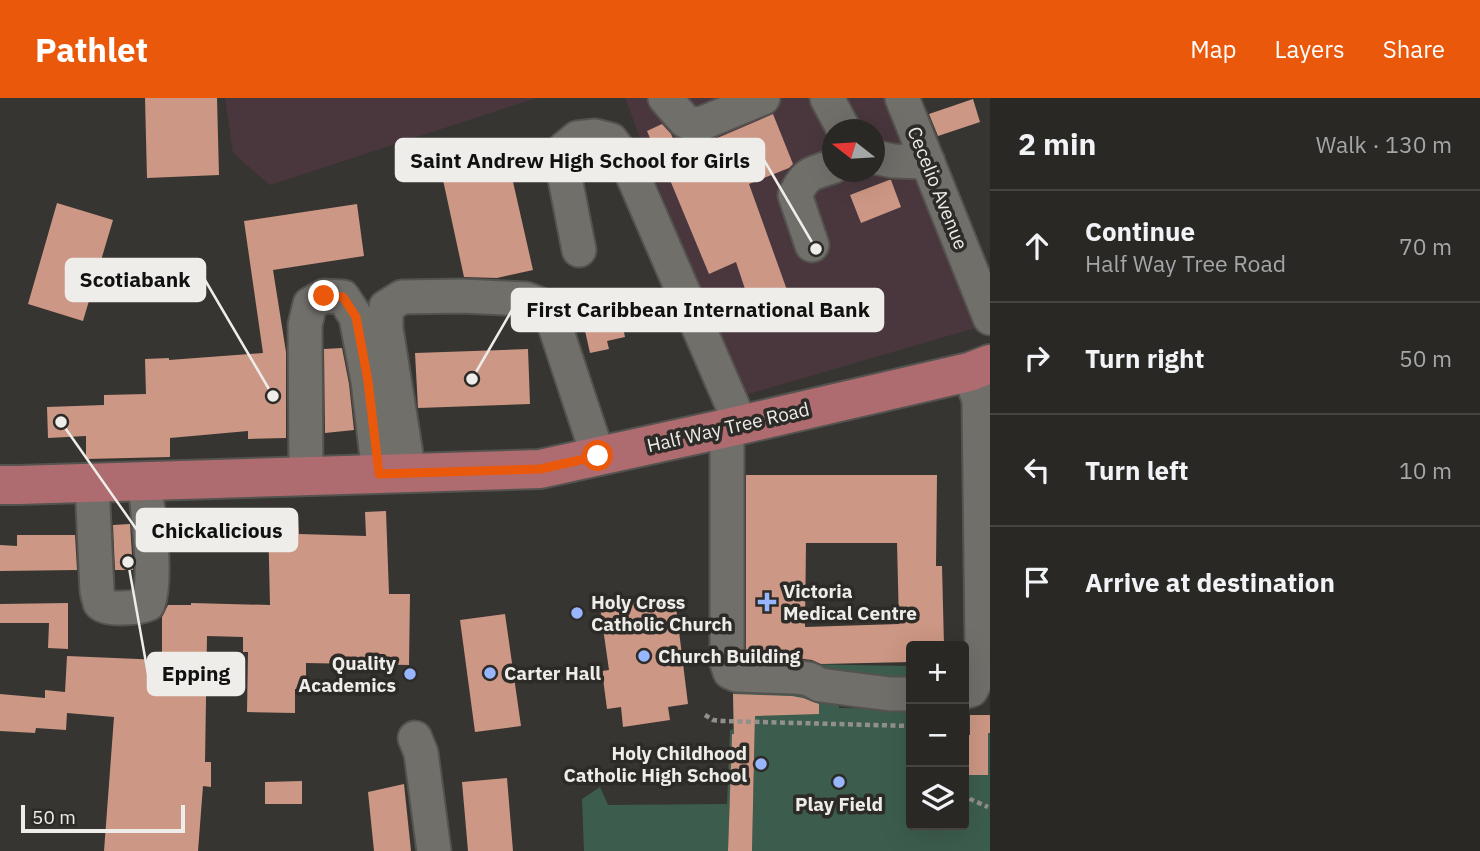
<!DOCTYPE html>
<meta charset="utf-8">
<style>
body{margin:0;font-family:"IBM Plex Sans",sans-serif;background:#353432;color:#f1f3f6}
.controls{position:absolute;right:21px;bottom:21px;display:grid;overflow:hidden;border-radius:7px;box-shadow:0 7px 28px #0002}
.controls button{width:63px;height:63px;display:grid;place-items:center;padding:0;border:0;border-bottom:2px solid #454442;background:#292825;color:#f1f3f6;font:35px sans-serif}
.compass{position:absolute;left:822px;top:21px;width:63px;height:63px;border-radius:50%;background:#292825;box-shadow:0 7px 28px #0002;rotate:287deg}
.scale{position:absolute;left:21px;bottom:18px;width:164px;box-sizing:border-box;padding-left:7px;border:4px solid #eeedea;border-top:0;font-size:19px;line-height:24px;white-space:nowrap;color:#eeedea;-webkit-text-stroke:5px #2d2b27;paint-order:stroke}
.stop{position:absolute;width:21px;height:21px;margin:-16px;border:5px solid #ea580c;border-radius:50%;background:#fff}
.stop.end{background:#ea580c;border-color:#fff;box-shadow:0 2px 7px #0008}
.list{margin:0;padding:0;list-style:none}
h2{display:flex;justify-content:space-between;align-items:center;height:91px;margin:0;padding:0 28px;font-size:30px}
h2 small{font-size:23px;font-weight:400;color:#a5a6a7}
.list li{display:grid;grid-template-columns:46px 1fr auto;gap:21px;align-items:center;box-sizing:border-box;height:112px;padding:0 28px;border-top:2px solid #454442}
.list b{display:block;font-size:26px;white-space:nowrap}
.list p{margin:0;font-size:23px;white-space:nowrap;color:#a5a6a7}
.list em{font-size:23px;font-style:normal;color:#a5a6a7}
.icon{flex:none;width:38px;height:38px;fill:none;stroke:currentColor;stroke-width:2;stroke-linecap:round;stroke-linejoin:round}
.map{position:relative;flex:none;width:990px;height:753px;overflow:hidden}
header{display:flex;align-items:center;gap:42px;box-sizing:border-box;height:98px;padding:0 35px;background:#ea580c;color:#fff}
header strong{font-size:33px}
nav{display:flex;gap:38px;margin-inline-start:auto;font-size:24px}
main{display:flex}
aside{flex:1;background:#292825}
.map>svg:first-child{display:block}
</style>
<header>
<strong>Pathlet</strong>
<nav><a>Map</a><a>Layers</a><a>Share</a></nav>
</header>
<main>
<div class="map">
<svg width="990" height="753" viewBox="0 0 990 753">
<rect width="100%" height="100%" fill="#373531"/>
<path fill="#4a373e" fill-rule="evenodd" d="M225 0H536L270 87 233 55Z
M625 0H886L982 228 738 299ZM832 32H874V74H832Z"/>
<path fill="#3c5d4d" d="M733 565 911 568V589H839V610L911 611V727H964V667V677H988V635H990V753H752L755 627 741 636H732L728 753H584L582 701 600 689 608 707 727 706 730 632 733 631Z"/>
<path fill="#cc9784" fill-rule="evenodd" d="M145 0H217L219 77 147 80Z
M973 1 980 24 938 38 929 16Z
M773 16 793 66 789 70 749 86 792 206 754 218 736 164 709 176 665 70 663 71 647 33 662 26 671 36 689 78 725 64 715 41Z
M506 53 533 172 497 180 464 179 440 68Z
M889 82H891L901 109 861 125 850 97Z
M57 105 113 122 83 223 28 206Z
M357 106 364 158 273 172 286 254V340L248 341V333L170 340V359L86 361V338L48 340 47 309 104 307V297L146 296 145 261 169 260V262L263 255 244 123Z
M620 215 625 239 607 243 609 251 590 255 583 224Z
M342 250 349 286 354 332 325 335 324 251Z
M528 251 530 306 418 310 415 255Z
M746 377H937L936 468H942L944 548H911V564L821 566 812 562 797 560 746 558ZM806 445H897L899 526 805 529Z
M386 413 389 496H410L409 567 306 565V591H295V615L247 614 248 554H243V539L207 538 205 664H211V689L203 688 198 753H104L114 619 67 615 66 632 36 630 35 635 0 633V596L45 600V592L65 594 67 558 162 562V519L168 507H191V505L270 507 268 419 298 418 299 436 366 438 365 414Z
M130 426 133 472H115L113 427Z
M17 437H75L77 472 0 473V447L17 448Z
M653 500V504L675 501 688 606 668 609 670 622 623 629 621 609 607 611 602 573 609 572 600 509Z
M68 505V551L48 550 49 525H0V506Z
M505 516 521 628 475 634 460 522Z
M733 596 792 598 803 600 819 606V616L755 618 752 753H728L732 636H734Z
M970 617H990V635H988V677H964V637H970Z
M507 680 513 753H468L462 684Z
M302 683V706H265V684Z
M404 686 411 753H374L368 694Z"/>
<g fill="none" stroke-linecap="round" stroke-linejoin="round">
<defs>
<path id="minor" d="M665 0 685 23 698 27 763 0
M827 0 844 32
M902 0 990 220
M874 59 893 63 928 64
M812 147 795 97C805 76 811 75 832 69
M579 152 563 70 564 51 577 40 595 38 611 42 626 62 741 327
M727 330V565L730 574 737 577 794 579 809 581 820 587 890 596H911
M409 375 386 231V209L402 199 462 198 526 201 541 207 553 222 598 358
M306 378 305 227 310 206 324 198 343 199 356 219 368 283 379 376
M92 385 97 493C97 495 100 504 100 505 106 513 140 510 148 506 158 478 147 415 145 383
M964 594 971 592 978 578 982 546 979 302 969 274
M415 640 421 655 434 753"/>
<path id="major" d="M0 387H18L540 371 727 330 969 274 990 266"/>
</defs>
<use href="#minor" stroke="#54534f" stroke-width="37"/>
<use href="#major" stroke="#54534f" stroke-width="42"/>
<path stroke="#92908d" stroke-width="4.5" stroke-dasharray="5 3.5" stroke-linecap="butt" d="M705 617 713 622 722 623 911 628
M964 694 970 701 988 709"/>
<use href="#minor" stroke="#716f6a" stroke-width="33"/>
<use href="#major" stroke="#af6c70" stroke-width="38"/>
</g>
<g fill="none" stroke-linecap="round" stroke-linejoin="round">
<path stroke="#ea580c" stroke-width="9" d="M324 198 343 199 356 219 368 283 379 376 540 371 598 358"/>
</g>
<g fill="#97b6fd" stroke="#2d2b27" stroke-width="2.5">
<path d="M763.5 493.5h7v7h7v7h-7v7h-7v-7h-7v-7h7z"/>
<circle cx="577" cy="515" r="7"/>
<circle cx="644" cy="558" r="7"/>
<circle cx="490" cy="575" r="7"/>
<circle cx="410" cy="576" r="7"/>
<circle cx="761" cy="666" r="7"/>
<circle cx="839" cy="684" r="7"/>
</g>
<g text-anchor="middle" dominant-baseline="central" stroke-width="7" stroke-linejoin="round" paint-order="stroke">
<g font-size="19" fill="#eeedea" stroke="#2d2b27">
<text transform="translate(938 90) rotate(68)">Cecelio Avenue</text>
<text transform="translate(728 329) rotate(-13)">Half Way Tree Road</text>
</g>
<g font-size="19" font-weight="bold" fill="#eeedea" stroke="#2d2b27" text-anchor="start">
<text x="783" y="493">Victoria<tspan x="783" dy="22">Medical Centre</tspan></text>
<text x="591" y="504">Holy Cross<tspan x="591" dy="22">Catholic Church</tspan></text>
<text x="658" y="558">Church Building</text>
<text x="396" y="565" text-anchor="end">Quality<tspan x="396" dy="22">Academics</tspan></text>
<text x="504" y="575">Carter Hall</text>
<text x="747" y="655" text-anchor="end">Holy Childhood<tspan x="747" dy="22">Catholic High School</tspan></text>
<text x="839" y="706" text-anchor="middle">Play Field</text>
</g>
</g>
<path fill="none" stroke="#eeedea" stroke-width="2.5" d="M816 151L764 62M273 298L205 182M472 281L512 212M61 324L137 432M128 464L148 576"/>
<g fill="#eeedea" stroke="#2d2b27" stroke-width="2.5">
<circle cx="816" cy="151" r="7"/>
<circle cx="273" cy="298" r="7"/>
<circle cx="472" cy="281" r="7"/>
<circle cx="61" cy="324" r="7"/>
<circle cx="128" cy="464" r="7"/>
</g>
<g fill="#eeedea" stroke="#eeedea" stroke-width="2.5">
<rect x="396" y="41" width="368" height="42" rx="7"/>
<rect x="66" y="161" width="139" height="42" rx="7"/>
<rect x="512" y="191" width="371" height="42" rx="7"/>
<rect x="137" y="411" width="160" height="42" rx="7"/>
<rect x="148" y="555" width="96" height="42" rx="7"/>
</g>
<g font-size="21" text-anchor="middle" font-weight="bold" fill="#111">
<text x="580" y="70">Saint Andrew High School for Girls</text>
<text x="135" y="189">Scotiabank</text>
<text x="698" y="219">First Caribbean International Bank</text>
<text x="217" y="440">Chickalicious</text>
<text x="196" y="583">Epping</text>
</g>
</svg>
<div class="controls">
<button>+</button>
<button>−</button>
<button><svg class="icon" aria-label="layers" viewBox="0 0 24 24"><path d="M12 4l9 5-9 5-9-5zM3 14l9 5 9-5"/></svg></button>
</div>
<svg class="compass" viewBox="-18 -18 36 36"><path d="M0-13l5 13h-10z" fill="#e53935"/><path d="M0 13l5-13h-10z" fill="#a5a6a7"/></svg>
<div class="scale">50 m</div>
<div class="stop" style="left:598px;top:358px"></div>
<div class="stop end" style="left:324px;top:198px"></div>
</div>
<aside>
<h2>2 min<small>Walk · 130 m</small></h2>
<ul class="list">
<li><svg class="icon" aria-label="ahead" viewBox="0 0 24 24"><path d="M12 20V5M6 11l6-6 6 6"/></svg><div><b>Continue</b><p>Half Way Tree Road</p></div><em>70 m</em></li>
<li><svg class="icon" aria-label="right" viewBox="0 0 24 24"><path d="M7 20v-9h11M14 6l5 5-5 5"/></svg><div><b>Turn right</b></div><em>50 m</em></li>
<li><svg class="icon" aria-label="left" viewBox="0 0 24 24"><path d="M17 20v-9H6M10 6l-5 5 5 5"/></svg><div><b>Turn left</b></div><em>10 m</em></li>
<li><svg class="icon" aria-label="arrive" viewBox="0 0 24 24"><path d="M6 21V4h12l-3 4 3 4H6"/></svg><div><b>Arrive at destination</b></div></li>
</ul>
</aside>
</main>
